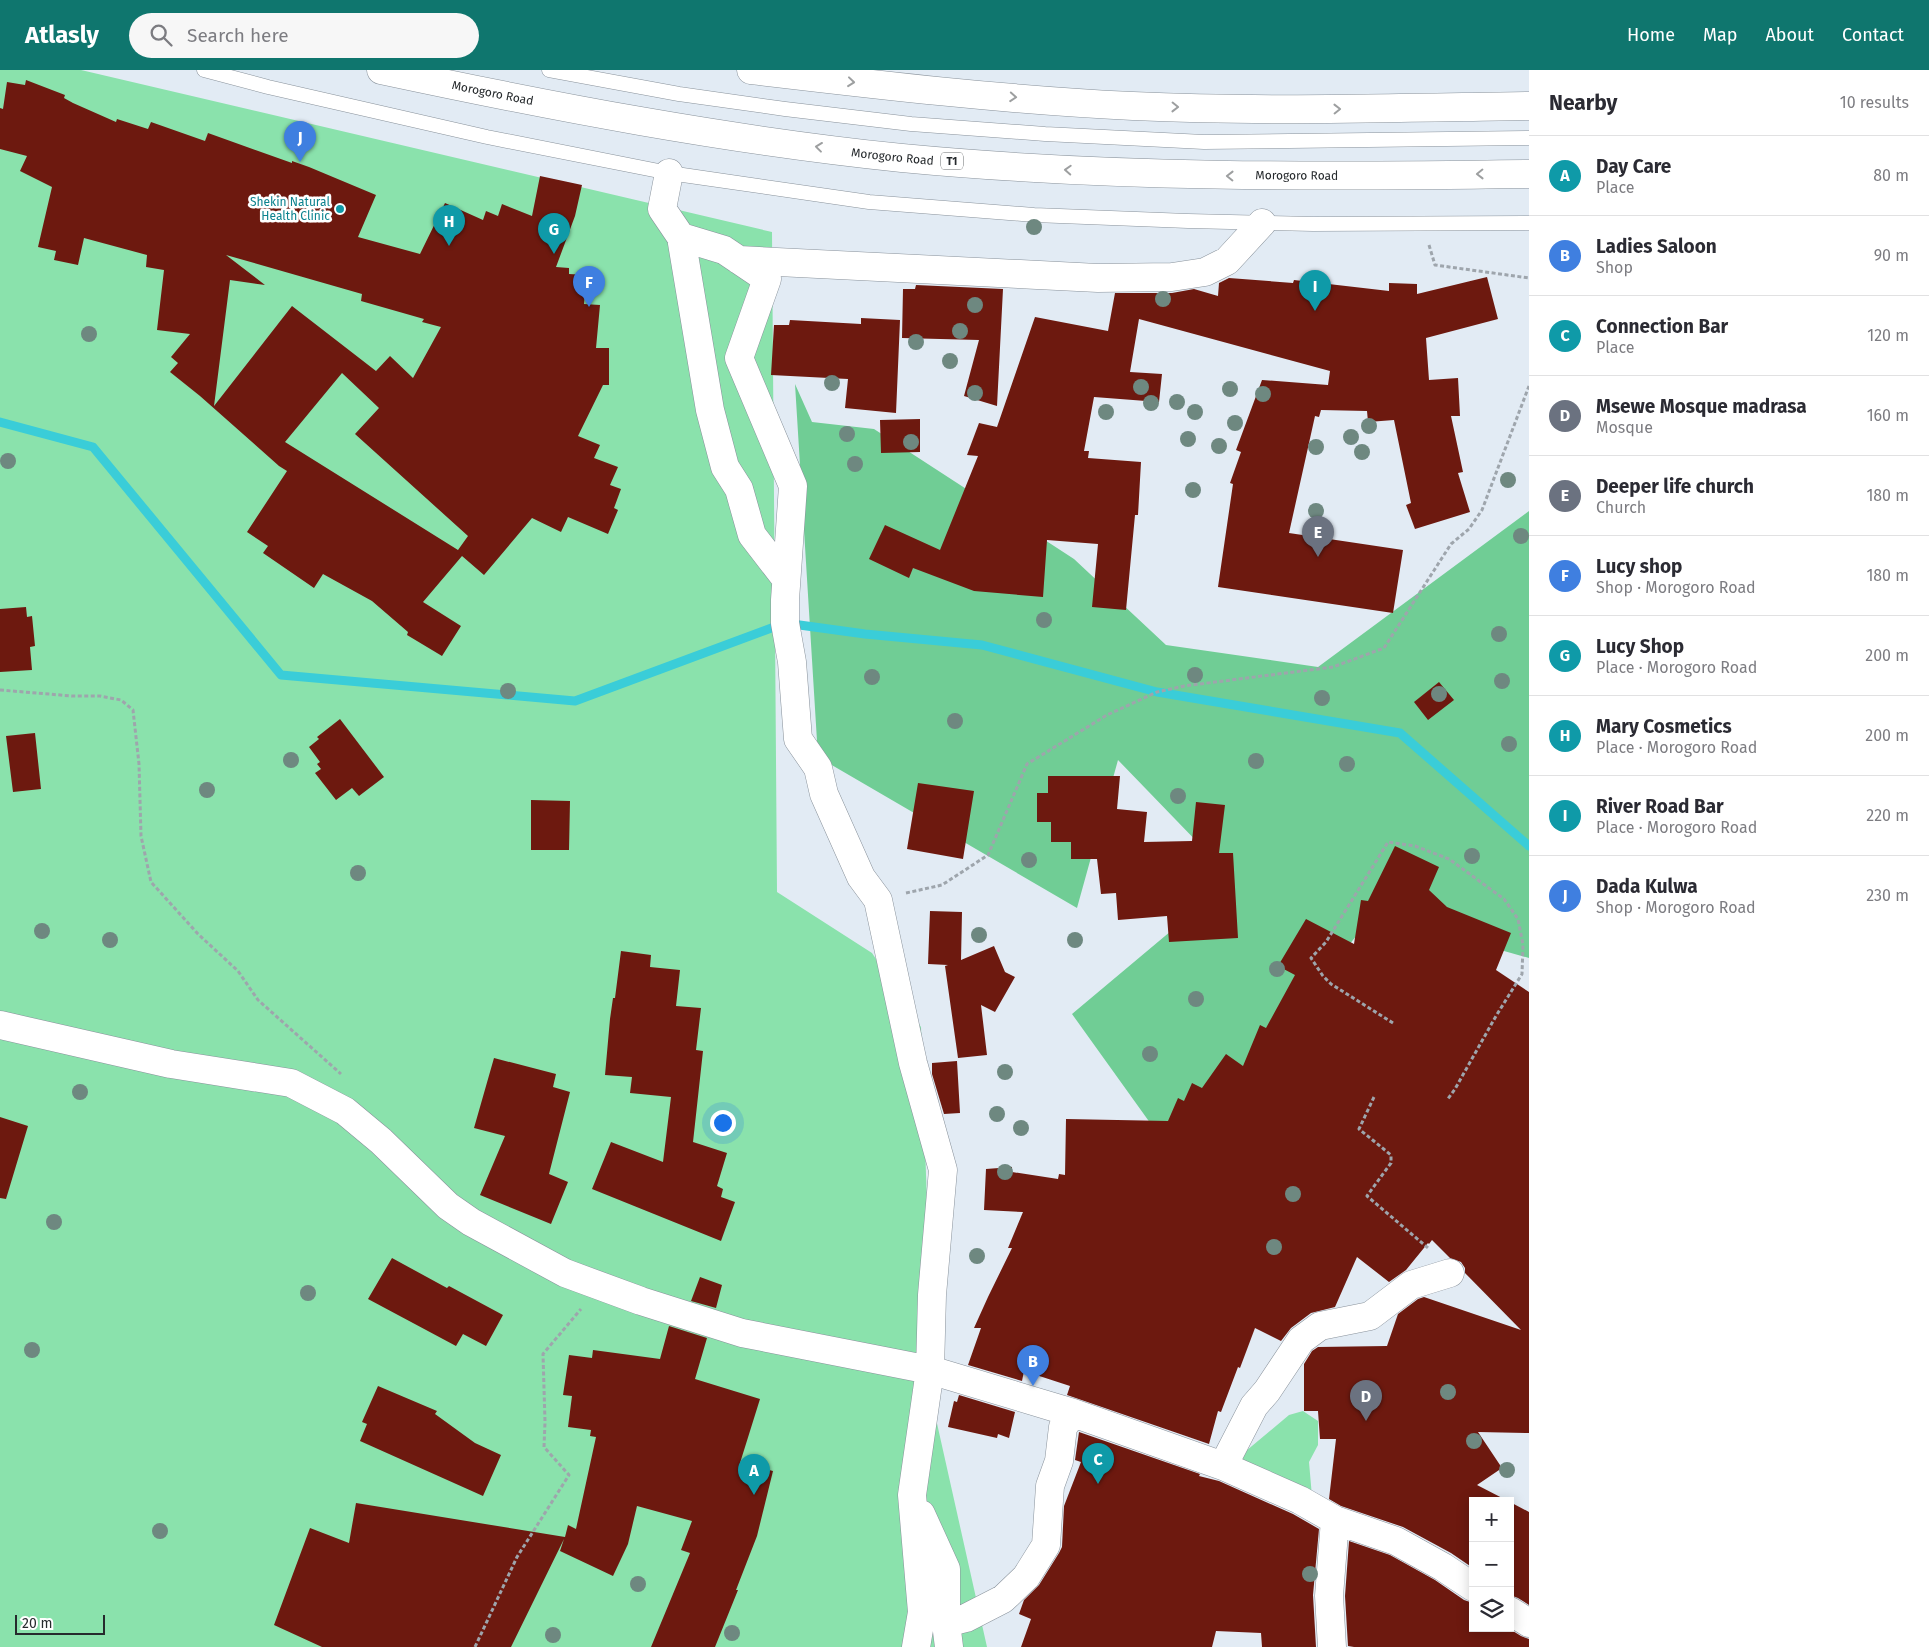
<!DOCTYPE html>
<meta charset="utf-8">
<style>
body{margin:0;font-family:"Fira Sans",sans-serif;background:#f7f7f7;color:#2b2b33}
.controls{position:absolute;right:15px;bottom:15px;display:grid;overflow:hidden;border-radius:0px;box-shadow:0 2px 12px #0003}
.controls button{width:45px;height:45px;display:grid;place-items:center;padding:0;border:0;border-bottom:1px solid #e1e1e2;background:#fff;color:#2b2b33;font:25px sans-serif}
.scale{position:absolute;left:15px;bottom:12px;width:90px;box-sizing:border-box;padding-left:5px;border:2px solid #262a2d;border-top:0;font-size:14px;line-height:18px;white-space:nowrap;color:#262a2d;-webkit-text-stroke:4px #fff;paint-order:stroke}
.you{position:absolute;left:722px;top:1052px;width:18px;height:18px;margin:-12px;border:4px solid #fff;border-radius:50%;background:#1a73e8;box-shadow:0 0 0 8px #1a73e833}
.badge{display:grid;place-items:center;width:32px;height:32px;border-radius:50%;background:#0f766e;color:#fff;font-size:16px;font-weight:700}
.pin{position:absolute;translate:-50% -41px;filter:drop-shadow(0 1px 2px #0008)}
.pin::after{content:'';position:absolute;top:26px;width:18px;height:15px;background:inherit;clip-path:polygon(0 0,100% 0,50% 100%)}
.list{margin:0;padding:0;list-style:none}
h2{display:flex;justify-content:space-between;align-items:center;height:65px;margin:0;padding:0 20px;font-size:21px}
h2 small{font-size:16px;font-weight:400;color:#7c7c81}
.list li{display:grid;grid-template-columns:32px 1fr auto;gap:15px;align-items:center;box-sizing:border-box;height:80px;padding:0 20px;border-top:1px solid #e1e1e2}
.list b{display:block;font-size:19px;white-space:nowrap}
.list p{margin:0;font-size:16px;white-space:nowrap;color:#7c7c81}
.list em{font-size:16px;font-style:normal;color:#7c7c81}
.icon{flex:none;width:28px;height:28px;fill:none;stroke:currentColor;stroke-width:2;stroke-linecap:round;stroke-linejoin:round}
.map{position:relative;flex:none;width:1529px;height:1577px;overflow:hidden}
header{display:flex;align-items:center;gap:30px;box-sizing:border-box;height:70px;padding:0 25px;background:#0f766e;color:#fff}
header strong{font-size:24px}
nav{display:flex;gap:28px;margin-inline-start:auto;font-size:18px}
.search{width:350px;height:45px;background:#f7f7f7;display:flex;align-items:center;gap:12px;box-sizing:border-box;padding:0 18px;border-radius:28px;color:#7c7c81;font-size:19px}
main{display:flex}
aside{flex:1;background:#fff}
.map>svg:first-child{display:block}
</style>
<header>
<strong>Atlasly</strong>
<div class="search"><svg class="icon" aria-label="search" viewBox="0 0 24 24"><circle cx="10" cy="10" r="6"/><path d="M15 15l6 6"/></svg>Search here</div>
<nav><a>Home</a><a>Map</a><a>About</a><a>Contact</a></nav>
</header>
<main>
<div class="map">
<svg width="1529" height="1577" viewBox="0 0 1529 1577">
<rect width="100%" height="100%" fill="#e2ebf4"/>
<path fill="#8ae2ac" d="M0 0H81L772 162 777 822 872 883 921 957 934 1340 987 1577H0Z
M1303 1341 1318 1351V1375L1309 1392 1313 1438 1234 1391 1289 1345Z"/>
<path fill="#70cd95" d="M795 314 812 352 874 359 1074 489 1166 575 1318 597 1529 441V888L1374 844 1176 1089 1072 944 1233 809 1118 690 1077 838 818 687Z"/>
<g fill="none" stroke-linecap="round" stroke-linejoin="round">
<path stroke="#3acdd8" stroke-width="9" d="M0 352 93 377 281 605 575 631 785 553 865 564 982 575 1157 622 1400 663 1529 776"/>
</g>
<path fill="#6d190f" fill-rule="evenodd" d="M26 10 65 25 64 28 73 33 116 52 117 49 148 59 151 52 205 71 208 63 292 93V91L309 97 376 125 358 167 420 184 445 133 483 150 486 141 498 146 502 134 532 146 540 106 582 115 575 146 556 197 569 198V204L586 205 584 234 600 235 596 278H609V315H603L578 366 600 375 594 388 618 397 610 415 621 419 614 438 618 440 608 464 568 447 561 462 532 448 484 505 462 486 423 532 461 556 442 586 407 565 408 562 372 531 323 504 314 518 263 483 268 476 247 462 287 401 279 396 200 326 170 302 178 293 171 287 190 264 157 260 164 200 146 197 147 185 84 168 78 195 54 190 56 181 38 177 52 117 20 101 27 86 0 79V38L3 39 7 12 25 15ZM226 185 362 224 361 231 424 249 422 252 441 257 413 308 390 286 376 301 292 236 214 336 230 210 265 215ZM342 303 379 338 355 364 468 466 458 480 285 372Z
M1487 207 1498 249 1426 268 1429 310 1458 308 1460 346H1451L1463 402 1458 403 1470 442 1415 459 1406 435 1411 433 1394 350 1368 352 1367 341 1321 340 1319 347 1315 346 1289 463 1403 480 1393 543 1218 517 1233 414 1230 413 1241 382 1236 380 1262 310 1328 315 1330 301 1139 249 1130 302 1162 304 1159 332 1094 327 1084 381H1089L1088 388 1141 392 1138 445H1135L1126 540 1092 537 1098 474 1047 470 1043 527 974 521 913 498 909 508 869 489 885 455 940 480 978 386 967 385 979 353 997 357 1035 247 1108 261 1115 223H1172L1194 219 1218 226 1219 213 1229 208 1293 213 1294 210 1389 221V213L1417 214V224Z
M916 215 1003 219 997 336 964 326 979 270 902 268 903 219H915Z
M861 248 900 250 896 343 845 338 848 309 771 305 774 255H789L790 250 861 254Z
M920 349V382L881 383 880 350Z
M26 537 27 547 32 546 35 576 30 577 32 600 0 602V539Z
M1439 612 1454 630 1428 650 1414 632Z
M340 649 384 707 359 726 352 718 336 730 315 703 321 699 317 694 320 692 309 677 319 669 317 667Z
M35 663 41 719 13 722 6 666Z
M1048 706H1120L1117 739 1147 742 1144 772 1192 771 1196 732 1225 735 1219 783H1233L1238 868 1169 872 1167 846 1118 850 1116 823 1101 824 1097 789H1071V772H1051V752H1037V723H1048Z
M918 713 974 721 963 789 907 779Z
M531 730 570 731 569 780H531Z
M1395 776 1439 797 1429 820 1447 837 1511 863 1496 900 1529 922V1363L1478 1362 1502 1398 1477 1415 1508 1431H1473V1498L1451 1483 1403 1457 1341 1436 1329 1429 1336 1369H1320L1318 1341H1304V1294L1312 1281 1318 1277 1387 1276 1398 1244 1418 1229 1424 1227 1521 1260 1465 1203V1198L1461 1192 1450 1188 1432 1170 1429 1174 1428 1173 1406 1200 1389 1212 1357 1187 1335 1237 1311 1243 1291 1258 1281 1271 1255 1258 1240 1298 1238 1297 1221 1342 1218 1341 1209 1374 1067 1325 1070 1316 1024 1301 1022 1311 968 1295 981 1258H974L988 1227 1012 1178H1008L1023 1142 984 1140 986 1099 1012 1097V1102L1058 1109 1059 1104 1065 1105 1066 1049 1168 1051 1178 1028 1184 1031 1192 1013 1202 1018 1226 984 1243 996 1260 955 1266 958 1295 905 1278 896 1306 849 1354 874 1361 830 1368 831Z
M930 841 962 842 961 890 994 876 1005 902 1015 907 995 942 981 935 987 985 958 988 945 896 948 895 928 894Z
M621 881 651 885 650 897 680 900 676 936 701 938 696 980 703 981 693 1072 727 1083 717 1116 723 1119 721 1127 735 1132 721 1171 592 1119 611 1072 663 1092 671 1027 630 1023 632 1007 605 1005 610 949 613 928H615Z
M494 988 556 1004 553 1017 570 1022 549 1104 568 1112 551 1154 480 1125 505 1066 474 1058Z
M957 991 960 1043 944 1044 932 1004V993Z
M0 1047 28 1056 6 1129 0 1128Z
M392 1188 447 1218 449 1216 503 1245 486 1276 463 1264 456 1276 368 1229Z
M700 1207 722 1215 716 1238 691 1231Z
M669 1256 707 1268 695 1309 760 1329 740 1393 773 1401 757 1466 736 1520H738L715 1577H651L690 1483 681 1480 692 1451 637 1436 628 1474 613 1506 560 1481 564 1469 511 1577H322L274 1555 310 1458 349 1473 356 1433 565 1467 568 1455 576 1459 596 1367 590 1366 591 1360 568 1357 572 1326 563 1325 569 1285 592 1288 593 1280 660 1289Z
M378 1316 437 1341 435 1344 475 1373 501 1385 483 1426 360 1371 367 1354 362 1352Z
M959 1325 1015 1342 1009 1368 998 1364 997 1368 948 1357 954 1331 957 1332Z
M1079 1362 1200 1404 1199 1406 1219 1411 1293 1444 1319 1459 1313 1525 1316 1577H1262L1261 1563 1216 1561 1212 1577H1021L1031 1549 1019 1544 1024 1530 1039 1515 1059 1483 1062 1477 1064 1436 1081 1392 1075 1390Z
M1510 1432 1529 1442V1535L1518 1528 1510 1525Z
M1349 1471 1390 1485 1435 1510 1464 1530 1473 1533V1558H1508L1521 1566 1529 1569V1577H1354L1348 1576 1345 1526Z"/>
<g fill="none" stroke-linecap="round" stroke-linejoin="round">
<defs>
<path id="lane" d="M204 0 268 17 487 67 669 103 869 132 1034 145 1188 151 1313 154 1529 153
M549 0 679 24 785 39 911 54 1045 64 1204 72 1529 68"/>
<path id="street" d="M669 103 662 139 681 167 724 180 767 209 739 288 793 416 785 530V553L792 592 798 669 818 698 824 724 861 807 878 830 913 993 943 1100 932 1225 930 1300 912 1425 922 1542 916 1577
M681 167 710 340 725 397 739 419 752 465 786 509
M739 190 1098 208 1172 207 1205 202 1227 191 1262 153
M0 955 171 994 291 1013 345 1041 381 1071 448 1136 471 1152 565 1203 641 1231 742 1263 930 1300 1073 1343 1223 1396 1300 1430 1335 1450 1396 1471 1443 1497 1473 1517
M1223 1396 1254 1336 1267 1321 1301 1270 1320 1256 1370 1246 1411 1215 1450 1203
M921 1444 946 1499V1553L949 1577
M1510 1541 1529 1553
M946 1553 966 1548 1003 1529 1026 1507 1046 1475 1050 1416 1059 1391 1063 1357 1073 1343
M1332 1577 1329 1526 1335 1450"/>
<g id="highway">
<path id="s1" d="M381 0C554 37 727 70 902 88 1111 108 1319 107 1529 104"/>
<path d="M751 0C878 15 1005 30 1133 36 1265 42 1397 38 1529 36"/>
</g>
</defs>
<use href="#lane" stroke="#89929b" stroke-width="15"/>
<use href="#street" stroke="#89929b" stroke-width="29"/>
<use href="#highway" stroke="#89929b" stroke-width="29"/>
<path stroke="#9ea5ac" stroke-width="3" stroke-dasharray="4 2.5" stroke-linecap="butt" d="M1429 175 1435 195 1529 208
M0 620 72 626H100L121 630 133 640 139 694 141 766 151 812 198 864 238 901 258 930 341 1004
M906 823 942 815 988 785 1027 694 1107 645 1157 622 1184 616 1333 597 1384 578 1451 474 1469 459 1482 440 1529 316
M1393 953 1331 914 1323 906 1311 888 1326 872 1388 772 1415 776 1449 789 1504 829 1518 849 1523 875 1522 904 1496 946 1455 1019 1447 1030
M1374 1027 1359 1059 1391 1085V1093L1367 1126 1428 1178
M475 1577 517 1487 569 1405 544 1377 545 1352 543 1284 581 1239"/>
<use href="#lane" stroke="#fff" stroke-width="14"/>
<use href="#street" stroke="#fff" stroke-width="28"/>
<use href="#highway" stroke="#fff" stroke-width="28"/>
</g>
<g fill="#6e8880">
<circle cx="1034" cy="157" r="8"/>
<circle cx="1163" cy="229" r="8"/>
<circle cx="975" cy="235" r="8"/>
<circle cx="960" cy="261" r="8"/>
<circle cx="89" cy="264" r="8"/>
<circle cx="916" cy="272" r="8"/>
<circle cx="950" cy="291" r="8"/>
<circle cx="832" cy="313" r="8"/>
<circle cx="1141" cy="317" r="8"/>
<circle cx="1230" cy="319" r="8"/>
<circle cx="975" cy="323" r="8"/>
<circle cx="1263" cy="324" r="8"/>
<circle cx="1177" cy="332" r="8"/>
<circle cx="1151" cy="333" r="8"/>
<circle cx="1106" cy="342" r="8"/>
<circle cx="1195" cy="342" r="8"/>
<circle cx="1235" cy="353" r="8"/>
<circle cx="1369" cy="356" r="8"/>
<circle cx="847" cy="364" r="8"/>
<circle cx="1351" cy="367" r="8"/>
<circle cx="1188" cy="369" r="8"/>
<circle cx="911" cy="372" r="8"/>
<circle cx="1219" cy="376" r="8"/>
<circle cx="1316" cy="377" r="8"/>
<circle cx="1362" cy="382" r="8"/>
<circle cx="8" cy="391" r="8"/>
<circle cx="855" cy="394" r="8"/>
<circle cx="1508" cy="410" r="8"/>
<circle cx="1193" cy="420" r="8"/>
<circle cx="1316" cy="441" r="8"/>
<circle cx="1521" cy="466" r="8"/>
<circle cx="1044" cy="550" r="8"/>
<circle cx="1499" cy="564" r="8"/>
<circle cx="1195" cy="605" r="8"/>
<circle cx="872" cy="607" r="8"/>
<circle cx="1502" cy="611" r="8"/>
<circle cx="508" cy="621" r="8"/>
<circle cx="1439" cy="624" r="8"/>
<circle cx="1322" cy="628" r="8"/>
<circle cx="955" cy="651" r="8"/>
<circle cx="1509" cy="674" r="8"/>
<circle cx="291" cy="690" r="8"/>
<circle cx="1256" cy="691" r="8"/>
<circle cx="1347" cy="694" r="8"/>
<circle cx="207" cy="720" r="8"/>
<circle cx="1178" cy="726" r="8"/>
<circle cx="1472" cy="786" r="8"/>
<circle cx="1029" cy="790" r="8"/>
<circle cx="358" cy="803" r="8"/>
<circle cx="42" cy="861" r="8"/>
<circle cx="979" cy="865" r="8"/>
<circle cx="110" cy="870" r="8"/>
<circle cx="1075" cy="870" r="8"/>
<circle cx="1277" cy="899" r="8"/>
<circle cx="1196" cy="929" r="8"/>
<circle cx="1150" cy="984" r="8"/>
<circle cx="1005" cy="1002" r="8"/>
<circle cx="80" cy="1022" r="8"/>
<circle cx="997" cy="1044" r="8"/>
<circle cx="1021" cy="1058" r="8"/>
<circle cx="1005" cy="1102" r="8"/>
<circle cx="1293" cy="1124" r="8"/>
<circle cx="54" cy="1152" r="8"/>
<circle cx="1274" cy="1177" r="8"/>
<circle cx="977" cy="1186" r="8"/>
<circle cx="308" cy="1223" r="8"/>
<circle cx="32" cy="1280" r="8"/>
<circle cx="1448" cy="1322" r="8"/>
<circle cx="1474" cy="1371" r="8"/>
<circle cx="1507" cy="1400" r="8"/>
<circle cx="160" cy="1461" r="8"/>
<circle cx="1310" cy="1504" r="8"/>
<circle cx="638" cy="1514" r="8"/>
<circle cx="732" cy="1563" r="8"/>
<circle cx="553" cy="1565" r="8"/>
</g>
<defs><path id="oneway-chevron" d="M-2-3.5L2.5 0L-2 3.5" fill="none" stroke-width="1.6" stroke-linecap="round" stroke-linejoin="round" transform="scale(1.25)"/></defs>
<g stroke="#9d9fa0">
<use href="#oneway-chevron" transform="translate(851 12) rotate(6)"/>
<use href="#oneway-chevron" transform="translate(1013 27) rotate(4)"/>
<use href="#oneway-chevron" transform="translate(1175 37) rotate(1)"/>
<use href="#oneway-chevron" transform="translate(1337 39) rotate(-1)"/>
<use href="#oneway-chevron" transform="translate(819 77) rotate(-173)"/>
<use href="#oneway-chevron" transform="translate(1068 100) rotate(-177)"/>
<use href="#oneway-chevron" transform="translate(1480 104) rotate(179)"/>
<use href="#oneway-chevron" transform="translate(1230 106) rotate(-179)"/>
</g>
<circle fill="#0f9aa8" stroke="#fff" stroke-width="2" cx="340" cy="139" r="5"/>
<g text-anchor="middle" dominant-baseline="central" stroke-width="5" stroke-linejoin="round" paint-order="stroke">
<rect fill="#fff" stroke="#676a6c" stroke-width="1" x="941" y="82.5" width="22" height="17" rx="4"/>
<g font-size="11" font-weight="bold" fill="#262a2d">
<text x="952" y="91">T1</text>
</g>
<g font-size="12" fill="#262a2d" stroke="#fff">
<text stroke="none"><textPath href="#s1" startOffset="114">Morogoro Road</textPath></text>
<text stroke="none"><textPath href="#s1" startOffset="519">Morogoro Road</textPath></text>
<text stroke="none"><textPath href="#s1" startOffset="924">Morogoro Road</textPath></text>
</g>
<g font-size="12" fill="#0d838f" stroke="#fff" text-anchor="end">
<text x="330" y="132">Shekin Natural<tspan x="330" dy="14">Health Clinic</tspan></text>
</g>
</g>
</svg>
<div class="controls">
<button>+</button>
<button>−</button>
<button><svg class="icon" aria-label="layers" viewBox="0 0 24 24"><path d="M12 4l9 5-9 5-9-5zM3 14l9 5 9-5"/></svg></button>
</div>
<div class="scale">20 m</div>
<div class="you"></div>
<div class="pin badge" style="left:754px;top:1425px;background:#0f9aa8">A</div>
<div class="pin badge" style="left:1033px;top:1316px;background:#3f7fe0">B</div>
<div class="pin badge" style="left:1098px;top:1414px;background:#0f9aa8">C</div>
<div class="pin badge" style="left:1366px;top:1351px;background:#6b7280">D</div>
<div class="pin badge" style="left:1318px;top:487px;background:#6b7280">E</div>
<div class="pin badge" style="left:589px;top:237px;background:#3f7fe0">F</div>
<div class="pin badge" style="left:554px;top:184px;background:#0f9aa8">G</div>
<div class="pin badge" style="left:449px;top:176px;background:#0f9aa8">H</div>
<div class="pin badge" style="left:1315px;top:241px;background:#0f9aa8">I</div>
<div class="pin badge" style="left:300px;top:92px;background:#3f7fe0">J</div>
</div>
<aside>
<h2>Nearby<small>10 results</small></h2>
<ul class="list">
<li><span class="badge" style="background:#0f9aa8">A</span><div><b>Day Care</b><p>Place</p></div><em>80 m</em></li>
<li><span class="badge" style="background:#3f7fe0">B</span><div><b>Ladies Saloon</b><p>Shop</p></div><em>90 m</em></li>
<li><span class="badge" style="background:#0f9aa8">C</span><div><b>Connection Bar</b><p>Place</p></div><em>120 m</em></li>
<li><span class="badge" style="background:#6b7280">D</span><div><b>Msewe Mosque madrasa</b><p>Mosque</p></div><em>160 m</em></li>
<li><span class="badge" style="background:#6b7280">E</span><div><b>Deeper life church</b><p>Church</p></div><em>180 m</em></li>
<li><span class="badge" style="background:#3f7fe0">F</span><div><b>Lucy shop</b><p>Shop · Morogoro Road</p></div><em>180 m</em></li>
<li><span class="badge" style="background:#0f9aa8">G</span><div><b>Lucy Shop</b><p>Place · Morogoro Road</p></div><em>200 m</em></li>
<li><span class="badge" style="background:#0f9aa8">H</span><div><b>Mary Cosmetics</b><p>Place · Morogoro Road</p></div><em>200 m</em></li>
<li><span class="badge" style="background:#0f9aa8">I</span><div><b>River Road Bar</b><p>Place · Morogoro Road</p></div><em>220 m</em></li>
<li><span class="badge" style="background:#3f7fe0">J</span><div><b>Dada Kulwa</b><p>Shop · Morogoro Road</p></div><em>230 m</em></li>
</ul>
</aside>
</main>
